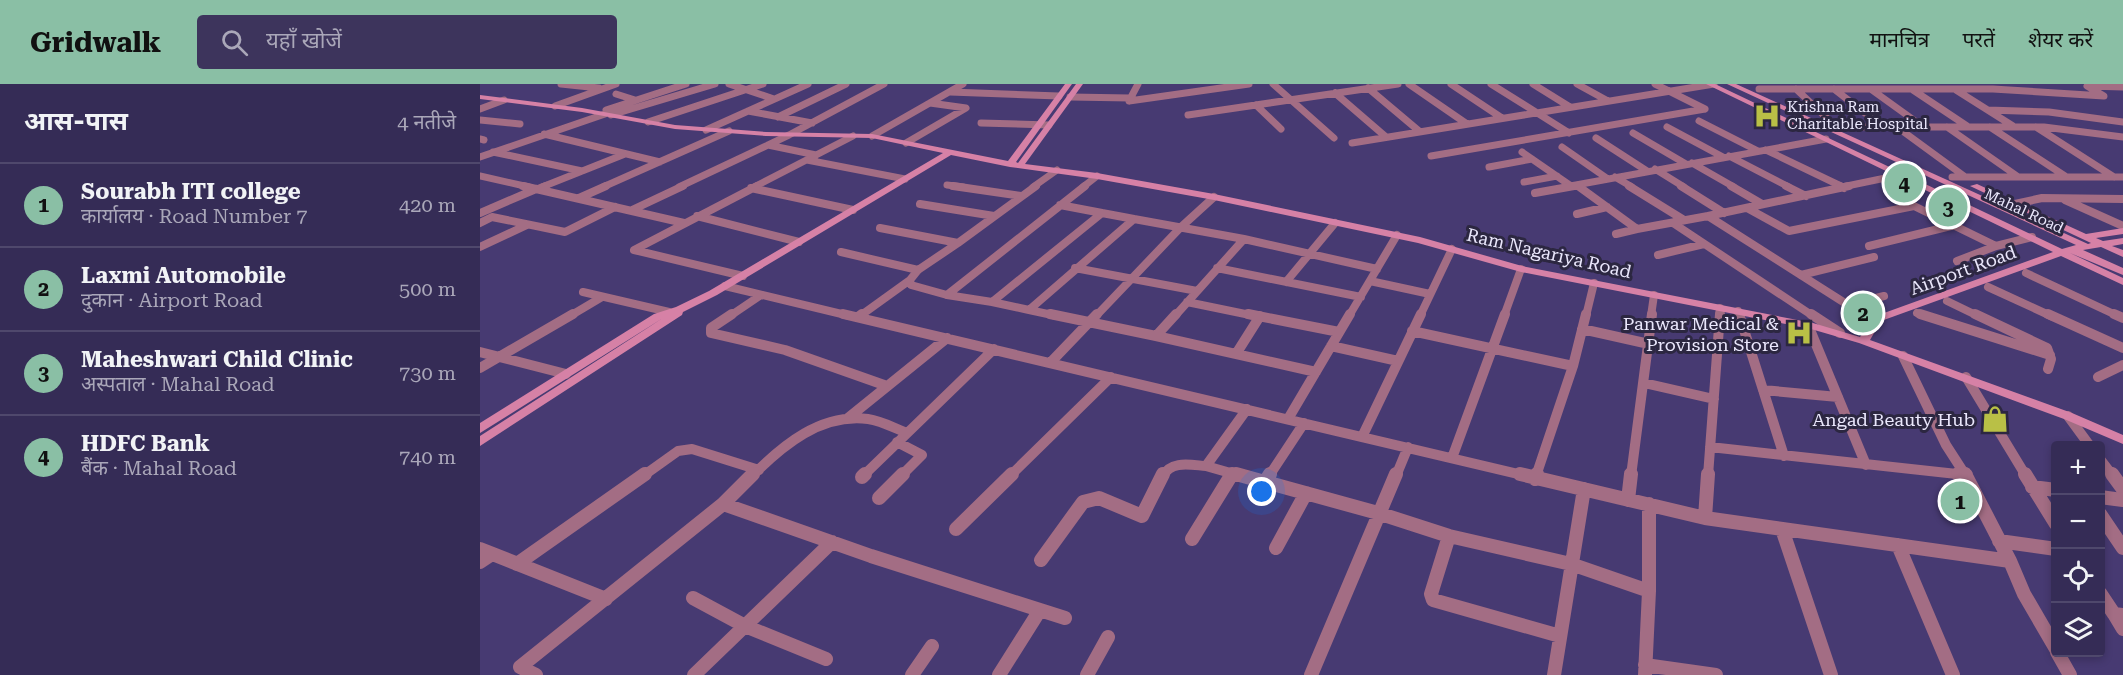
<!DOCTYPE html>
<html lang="hi">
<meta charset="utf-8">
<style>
body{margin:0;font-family:"Roboto Serif","Noto Sans Devanagari",serif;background:#3d345c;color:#f1f3f6}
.controls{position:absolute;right:18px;bottom:18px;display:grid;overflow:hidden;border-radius:6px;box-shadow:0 3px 9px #0003}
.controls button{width:54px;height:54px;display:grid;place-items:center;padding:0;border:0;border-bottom:2px solid #4f486c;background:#352c56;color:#f1f3f6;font:30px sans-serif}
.you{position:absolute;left:782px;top:408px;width:21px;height:21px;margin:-15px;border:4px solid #fff;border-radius:50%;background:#1a73e8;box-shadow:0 0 0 9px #1a73e833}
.badge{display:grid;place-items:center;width:39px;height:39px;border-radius:50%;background:#8abfa5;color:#111;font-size:20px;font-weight:700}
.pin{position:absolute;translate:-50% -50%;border:3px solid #fff;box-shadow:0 2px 6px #0006}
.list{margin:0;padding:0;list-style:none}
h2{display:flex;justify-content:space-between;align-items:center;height:78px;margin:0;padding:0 24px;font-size:26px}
h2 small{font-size:20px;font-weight:400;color:#aaa7b9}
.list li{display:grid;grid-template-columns:39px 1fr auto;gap:18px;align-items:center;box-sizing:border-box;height:84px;padding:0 24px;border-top:2px solid #4f486c}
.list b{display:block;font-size:22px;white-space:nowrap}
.list p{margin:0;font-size:20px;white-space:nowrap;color:#aaa7b9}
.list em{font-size:20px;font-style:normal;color:#aaa7b9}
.icon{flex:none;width:33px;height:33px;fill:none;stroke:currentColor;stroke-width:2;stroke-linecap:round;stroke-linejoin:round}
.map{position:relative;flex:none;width:1643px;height:591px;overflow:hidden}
header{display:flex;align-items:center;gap:36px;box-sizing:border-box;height:84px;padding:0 30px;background:#8abfa5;color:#111}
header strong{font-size:28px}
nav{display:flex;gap:33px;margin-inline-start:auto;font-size:21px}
.search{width:420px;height:54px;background:#3d345c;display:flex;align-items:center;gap:15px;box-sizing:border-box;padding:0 21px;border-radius:6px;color:#aaa7b9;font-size:22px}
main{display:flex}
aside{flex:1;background:#352c56}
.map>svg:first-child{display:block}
</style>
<header>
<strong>Gridwalk</strong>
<div class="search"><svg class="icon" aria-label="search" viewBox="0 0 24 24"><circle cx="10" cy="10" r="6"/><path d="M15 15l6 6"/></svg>यहाँ खोजें</div>
<nav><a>मानचित्र</a><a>परतें</a><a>शेयर करें</a></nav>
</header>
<main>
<aside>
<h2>आस-पास<small>4 नतीजे</small></h2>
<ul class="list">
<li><span class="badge">1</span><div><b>Sourabh ITI college</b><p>कार्यालय · Road Number 7</p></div><em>420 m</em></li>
<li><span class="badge">2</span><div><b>Laxmi Automobile</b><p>दुकान · Airport Road</p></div><em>500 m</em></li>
<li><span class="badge">3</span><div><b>Maheshwari Child Clinic</b><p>अस्पताल · Mahal Road</p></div><em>730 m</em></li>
<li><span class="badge">4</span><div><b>HDFC Bank</b><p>बैंक · Mahal Road</p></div><em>740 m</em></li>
</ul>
</aside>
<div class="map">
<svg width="1643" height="591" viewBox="0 0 1643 591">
<rect width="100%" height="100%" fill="#473a72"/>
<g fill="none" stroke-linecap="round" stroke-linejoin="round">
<path stroke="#a36d84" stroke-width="7" d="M81 0 119 4
M249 0 294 15
M793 0 854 54
M929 0 987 40
M971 0 1022 34
M1011 0 1089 49
M1053 0 1090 23
M1097 0 1128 17
M1175 0 1225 25
M888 4 939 47
M1279 5H1513L1624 12 1607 2 1643 3
M1316 5 1351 38
M1354 5 1403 43
M1392 6 1442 42
M1433 6 1487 42
M1476 6 1533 42
M470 8 579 12
M855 9 906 53
M136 10 155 16
M590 13 650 14
M649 17 769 0
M649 17 658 0
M776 21 801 45
M75 22 136 0
M0 25 24 16
M126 26 206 0
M1508 26 1569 28 1643 38
M268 27 332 39
M131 31 235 0
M708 31 918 0
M298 33 366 0
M0 36 40 40
M1219 37 1278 67
M168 38 283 0
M501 39 569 41
M1187 43 1243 73
M1362 43H1564L1643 53
M1417 43 1484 92
M1467 43 1537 92
M1510 43 1585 92
M1556 43 1634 93
M226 46 328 0
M1153 49 1206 80
M64 50 180 78
M392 52 483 0
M1116 54 1167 87
M0 55 4 56
M426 59 486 24 450 19
M872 59 1234 0
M288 61 336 71
M1082 63 1128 95
M1286 66 1363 103
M13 68 102 87
M1042 68 1091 102
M951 72 1225 25
M1249 72 1309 103
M0 73 125 30
M327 76 425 95
M1212 79 1254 103
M1009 83 1052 75
M1175 85 1204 103
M0 92 49 103
M1135 93 1152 103
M1472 93H1643
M1044 98 1077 92
M467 101 483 103
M1097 101 1100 103
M62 103 145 70
M123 103 249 47
M199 103 309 51 404 0
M274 103 373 52
M553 103 577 86
M603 103 617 92
M1085 103 1346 55
M1362 103 1420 91"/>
<path stroke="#a36d84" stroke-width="8" d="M43 102 204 139
M473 102 541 112
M1098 102 1157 145 1228 132
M1149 102 1204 136
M1201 102 1244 129
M1251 102 1282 120
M1306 102 1326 112
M1360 102 1364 104
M1369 102 1228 132 1368 221 1404 212
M271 104 373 126
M58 105 66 102
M1055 109 1094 102
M99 114 126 102
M1585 116 1643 142
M440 120 514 132
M1535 120 1562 114 1643 115
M580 121 622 129
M1267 124 1309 147 1434 122 1516 162
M152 126 203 102
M0 129 56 105
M622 129 654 135 549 226 512 218Z
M1097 130 1127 123
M217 132 319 158
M654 135 764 155
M0 139 12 133 85 148 135 123
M1193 139 1333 232
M400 144 478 159 556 102
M1136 150 1157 145
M1389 162 1475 141
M0 163 47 141
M361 168 438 186
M1178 171 1224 160
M1477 177 1516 162 1552 153
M595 184 717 207
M737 184 881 213
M1546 189 1638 232
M1321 191 1394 173
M263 192 154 166 277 102
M890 197 950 210
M806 198 855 139
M245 202 370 232
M1508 203 1571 232
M103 208 189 228
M467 211 431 201 430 196 438 186 478 159
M1467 217 1498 232
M512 218 467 211 605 102
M707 218 775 232
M549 226 577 232
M1258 227 1259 232
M1437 229 1445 232
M90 232 122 213
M250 232 281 211
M380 232 430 196
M616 232 700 144 734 113
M695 232 764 155 897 185
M869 232 917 151
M940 232 972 165
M1024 232 1041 185
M1106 232 1114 199
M1171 232 1174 211
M1239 232 1240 224"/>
<path stroke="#a36d84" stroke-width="10" d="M252 230 231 244V249L305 266 407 302
M363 230 1046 392
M570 230 676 252
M696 230 676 252 836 288
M768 230 859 248
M1259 230 1304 372
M1331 230 1360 249
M1440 230 1570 271
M1495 230 1567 264 1571 275 1568 285
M1568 230 1643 264
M1634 230 1643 234
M378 233 382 230
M1328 241 1386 381
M1102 245 1169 260
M932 247 1093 282
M851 262 918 277
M0 268 86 290
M756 270 780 232
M1423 272 1466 361 1486 392
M570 279 617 230
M0 284 93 230
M1486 293 1546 392
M1618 293 1643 281
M1164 299 1234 315
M1283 306 1358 313
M1588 332 1610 362
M368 334 467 254
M808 335 870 230
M882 353 941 230
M417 358 442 371 421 392
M1230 363 1486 391
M972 374 1025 230
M1620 375 1633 392
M163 392 198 367 212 365 279 386
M272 392C303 361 341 329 388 335 402 337 414 344 427 349
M383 392 514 265
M530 392 631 293
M683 392C691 376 711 381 726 382
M751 392 753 389
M761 392 726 382 767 325
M789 392 824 339
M916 392 928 363
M1056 392 1093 282 1106 230
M1151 392 1172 230
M1228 392 1240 230"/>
<path stroke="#a36d84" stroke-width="14" d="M273 390 243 420 391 472 585 534
M756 390 898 429 969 452 1091 480 1169 507V420
M1040 390 1225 434 1530 477
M1478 390 1486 391
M1485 390 1530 477 1544 510 1576 565
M1545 390 1576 440
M1632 390 1643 405
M382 393 385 390
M1055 395 1057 390
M785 398 790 390
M1552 403 1576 406
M1620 413 1643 416
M399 414 423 390
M1148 416 1151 390
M1620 430 1643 464
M1225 434 1228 390
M476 445 532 390
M1302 445 1351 591
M969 452 951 510 953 516 1080 552
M712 455 752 390
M1519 457 1576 465
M1418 461 1473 591
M796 464 826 409
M0 465 126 515
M561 476 603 418 619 414 662 432 683 390
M0 478 12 470
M37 480 165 390
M1620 509 1634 530 1643 531
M213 514 265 542 346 575
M1634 530 1643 545
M1577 568 1590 591
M1165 581 1236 591
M56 591 40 583 243 420
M214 591 352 458
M432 591 452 562
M519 591 560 526
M607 591 628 553
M831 591 916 390
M1074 591 1104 405
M1165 591 1169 507"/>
<path fill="#d681a6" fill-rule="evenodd" d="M585 0H592L536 78 538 79 596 0H603L545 80 617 89 734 110 940 153 1042 182 1333 239 1380 253 1393 233 1573 168 1226 0H1235L1582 165 1596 161 1247 0H1256L1608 160 1611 159 1490 102 1497 100 1606 150 1643 144V150L1616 154 1623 157 1643 154V160L1632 162 1643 166V173L1621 163 1603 166 1643 184V191L1590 169 1643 194V201L1581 172 1401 237 1390 256 1592 329 1643 351V360L1584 335 1379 259 1331 245 1041 188 938 159 734 116 617 95 530 83 471 71 237 211 203 228 202 231 0 362V352L183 234 0 349V339L174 230 196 223 229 207 463 69 392 54 286 52 195 45 102 28 0 15V11L102 24 195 41 286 48 392 50 528 77Z"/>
</g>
<defs>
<symbol id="hospital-bare" viewBox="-9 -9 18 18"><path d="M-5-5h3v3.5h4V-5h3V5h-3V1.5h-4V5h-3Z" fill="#b9c046" stroke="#2c2741" stroke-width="2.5" paint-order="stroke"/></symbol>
<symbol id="shop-bare" viewBox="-9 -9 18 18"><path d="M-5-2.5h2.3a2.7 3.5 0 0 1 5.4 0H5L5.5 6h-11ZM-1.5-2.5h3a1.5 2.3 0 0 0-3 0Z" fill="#b9c046" stroke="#2c2741" stroke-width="2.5" paint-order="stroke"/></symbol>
</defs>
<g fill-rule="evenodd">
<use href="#hospital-bare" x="1268" y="13" width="38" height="38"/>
<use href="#hospital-bare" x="1300" y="230" width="38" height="38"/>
<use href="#shop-bare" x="1496" y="316" width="38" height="38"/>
</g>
<g text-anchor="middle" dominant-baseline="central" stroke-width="6" stroke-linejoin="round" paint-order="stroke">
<g font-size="15" fill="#eae7fc" stroke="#2c2741" text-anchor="start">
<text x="1307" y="23">Krishna Ram<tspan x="1307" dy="17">Charitable Hospital</tspan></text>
</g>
<g font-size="15" fill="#eae7fc" stroke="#2c2741">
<text transform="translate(1544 127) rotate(25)">Mahal Road</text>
</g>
<g font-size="18" fill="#eae7fc" stroke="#2c2741">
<text transform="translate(1069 169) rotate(13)">Ram Nagariya Road</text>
<text transform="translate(1483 186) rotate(-20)">Airport Road</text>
</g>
<g font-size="18" fill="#eae7fc" stroke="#2c2741" text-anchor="end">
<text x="1299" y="239">Panwar Medical &amp;<tspan x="1299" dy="21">Provision Store</tspan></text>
<text x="1495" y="335">Angad Beauty Hub</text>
</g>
</g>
</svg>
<div class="controls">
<button>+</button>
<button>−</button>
<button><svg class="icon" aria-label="locate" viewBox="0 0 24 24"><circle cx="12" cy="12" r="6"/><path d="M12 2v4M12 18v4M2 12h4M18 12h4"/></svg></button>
<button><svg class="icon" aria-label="layers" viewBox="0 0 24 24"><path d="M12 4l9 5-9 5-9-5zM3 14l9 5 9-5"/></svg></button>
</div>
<div class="you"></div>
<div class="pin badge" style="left:1480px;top:417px">1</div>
<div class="pin badge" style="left:1383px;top:229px">2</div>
<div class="pin badge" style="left:1468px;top:123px">3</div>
<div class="pin badge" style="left:1424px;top:99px">4</div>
</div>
</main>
